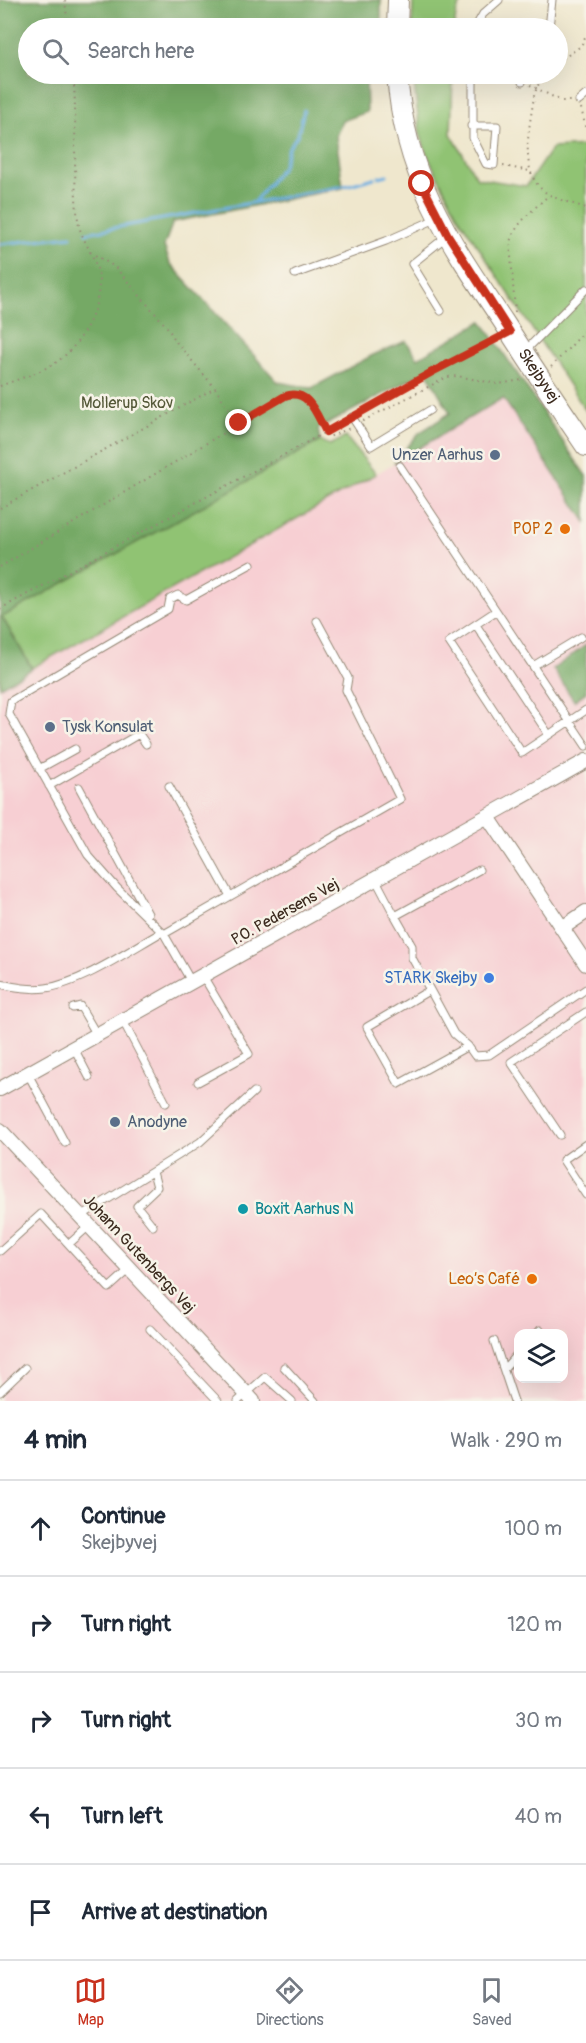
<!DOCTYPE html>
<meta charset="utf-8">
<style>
body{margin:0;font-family:Pangolin,sans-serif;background:#f6f6f7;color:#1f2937}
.controls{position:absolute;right:18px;bottom:18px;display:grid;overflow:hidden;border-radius:12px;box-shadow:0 6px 24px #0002}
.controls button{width:54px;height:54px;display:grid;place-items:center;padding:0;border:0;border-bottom:2px solid #e0e1e3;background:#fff;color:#1f2937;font:30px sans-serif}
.stop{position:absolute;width:18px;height:18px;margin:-14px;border:4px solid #c8321e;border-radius:50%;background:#fff}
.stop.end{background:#c8321e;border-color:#fff;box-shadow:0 2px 6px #0008}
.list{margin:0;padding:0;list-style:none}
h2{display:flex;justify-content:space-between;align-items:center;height:78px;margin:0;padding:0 24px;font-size:26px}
h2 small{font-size:20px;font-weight:400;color:#747a83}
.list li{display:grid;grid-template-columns:39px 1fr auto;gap:18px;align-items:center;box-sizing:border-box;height:96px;padding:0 24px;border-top:2px solid #e0e1e3}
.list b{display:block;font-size:22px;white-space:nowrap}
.list p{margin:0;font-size:20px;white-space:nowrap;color:#747a83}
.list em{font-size:20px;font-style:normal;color:#747a83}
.icon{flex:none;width:33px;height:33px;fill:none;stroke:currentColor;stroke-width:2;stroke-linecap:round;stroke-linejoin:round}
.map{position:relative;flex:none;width:586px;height:1401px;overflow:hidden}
.search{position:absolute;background:#fff;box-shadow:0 6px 24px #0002;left:18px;right:18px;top:18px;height:66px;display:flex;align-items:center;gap:15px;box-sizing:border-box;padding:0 21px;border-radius:33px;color:#747a83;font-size:22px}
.sheet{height:558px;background:#fff}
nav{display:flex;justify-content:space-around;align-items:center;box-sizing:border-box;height:84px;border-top:2px solid #e0e1e3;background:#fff;font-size:16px;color:#747a83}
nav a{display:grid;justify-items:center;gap:3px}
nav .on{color:#c8321e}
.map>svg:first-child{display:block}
</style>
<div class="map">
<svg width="586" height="1401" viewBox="0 0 586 1401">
<rect width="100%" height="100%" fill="#f7f3e8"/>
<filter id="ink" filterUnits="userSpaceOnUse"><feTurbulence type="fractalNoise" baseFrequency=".0167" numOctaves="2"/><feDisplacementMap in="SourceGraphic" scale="12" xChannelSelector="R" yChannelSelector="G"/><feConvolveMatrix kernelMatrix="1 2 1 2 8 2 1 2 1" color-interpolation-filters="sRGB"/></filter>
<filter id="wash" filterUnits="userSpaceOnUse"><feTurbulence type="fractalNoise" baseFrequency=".008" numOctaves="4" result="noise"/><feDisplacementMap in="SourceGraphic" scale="24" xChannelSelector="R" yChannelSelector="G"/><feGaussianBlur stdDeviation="1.35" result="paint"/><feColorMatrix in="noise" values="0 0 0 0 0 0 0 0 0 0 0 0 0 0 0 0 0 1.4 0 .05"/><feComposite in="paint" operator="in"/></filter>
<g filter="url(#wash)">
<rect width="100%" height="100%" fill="#efe7cd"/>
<path fill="#f7cfd3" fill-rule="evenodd" d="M503 398 586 524V1401H0V687L376 474ZM518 1334H564V1378H518Z"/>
<path fill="#90c373" stroke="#667648" stroke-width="1.5" d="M413 0H465C456 7 455 18 455 28H412Z
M413 74H453L451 134 477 178 526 186 552 148 586 146V361L584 363 586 366V411L458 216 427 155 420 133Z
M346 437 376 474 32 668 2 617 320 441 330 445Z"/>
<path fill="#74a965" stroke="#586a42" stroke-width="1.5" d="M0 0H381V28H28V74H380V77L366 76 367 112 342 121 336 136 343 188 173 222 164 246 170 263 278 382 312 388 373 355 406 341 418 358 482 321 586 476V522L503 398 394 463 419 433 450 413 426 371 318 429 320 441 2 617 32 669 0 687Z
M586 645V692L574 701 553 669Z"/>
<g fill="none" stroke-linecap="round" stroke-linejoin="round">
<path stroke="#6cafe1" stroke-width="3" d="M379 177 387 175
M255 201 283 166 288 149 298 134 304 110
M86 233 349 185 374 178
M0 244 71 236"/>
</g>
</g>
<g filter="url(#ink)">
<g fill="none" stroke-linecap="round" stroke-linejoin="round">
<defs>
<path id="lane" d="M475 28 483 14 499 0
M549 28 552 0
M522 82V74
M579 101 586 95
M471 126H497L494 165 486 164 473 138V74
M295 274 386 241 429 222
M441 311 412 264 447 236
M525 351 586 289
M352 417 371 446 430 410
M400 466 586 746
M496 611 449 642 522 753 586 710
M476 625 549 735
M533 666 581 637
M39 769 75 749
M49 786 139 734 146 744
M169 786 230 896
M79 787 148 914
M479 870 395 916 412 946V958L430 990 367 1027 399 1084 468 1046 475 1056 489 1055 586 989
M376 880 395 916
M164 934 400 799 346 690 348 678 317 621
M192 983 164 934 117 888 88 855 9 714 11 701 168 609 170 599 178 595 186 600 251 564
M0 984C15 987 30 990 46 988 82 983 130 950 162 932
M430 990 454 1034 468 1046
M73 1008 80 1006 97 1035
M123 1021 166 1103
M74 1048 89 1077
M28 1074 65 1143
M198 1082 249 1054 203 976
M560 1135 511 1062 586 1012
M586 1144 563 1160 586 1195
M81 1216 200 1142 254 1092
M153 1226 137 1206 157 1187 153 1172
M69 1244 89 1226
M0 1251 41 1214 109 1288 130 1269
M150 1329 218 1401
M537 1334 540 1330
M494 1341 514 1401
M284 1367 315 1401
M504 1369 518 1353
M0 1392 25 1368
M238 1401 265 1377 292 1401"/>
<path id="street" d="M488 817 586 964
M562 928 586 912
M0 1089 586 761
M0 1130 253 1401"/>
<g id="secondary">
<path d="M397 28 398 0"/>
<path id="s1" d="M397 74C404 175 448 239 503 321 530 363 558 405 586 446"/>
</g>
</defs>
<use href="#lane" stroke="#958876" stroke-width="9"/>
<use href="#street" stroke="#958876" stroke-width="16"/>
<use href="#secondary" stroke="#958876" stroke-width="22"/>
<path stroke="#958876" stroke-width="2" stroke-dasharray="1.5 4.5" stroke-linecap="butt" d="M65 0 68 28
M558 62 581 46 586 35
M545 74 537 87 534 96C530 127 516 177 550 195 561 201 575 204 586 208
M530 85 561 101H572
M581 108 586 129
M503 166 530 171
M90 252 115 267 167 327 177 343 215 388 239 424
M515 312 510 242C516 223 534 209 549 195
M551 367 586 330
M0 386C18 379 39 373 55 363 82 346 104 303 98 272 94 254 80 238 78 220 72 172 78 122 73 74
M359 413 496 338
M363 421 447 377 457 376 498 384 522 380
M0 508 215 388
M0 567 285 396 293 393 305 397 329 437 350 428
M0 609 344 422"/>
<use href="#lane" stroke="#fff" stroke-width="7"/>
<use href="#street" stroke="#fff" stroke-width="14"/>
<use href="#secondary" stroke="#fff" stroke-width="20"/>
</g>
</g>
<g fill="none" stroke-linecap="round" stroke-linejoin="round" filter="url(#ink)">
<path stroke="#c8321e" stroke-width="8" d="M239 423 285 396C309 388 316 414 326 432L432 372 510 332 448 235 422 184"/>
</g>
<g fill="#5c6f8a" stroke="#f7f3e8" stroke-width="2">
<circle cx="495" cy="455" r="6"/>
<circle cx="50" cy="727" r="6"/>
<circle cx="115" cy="1122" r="6"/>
</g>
<g fill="#e8710a" stroke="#f7f3e8" stroke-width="2">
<circle cx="565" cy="529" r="6"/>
<circle cx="532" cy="1279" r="6"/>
</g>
<circle fill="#3f7fe0" stroke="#f7f3e8" stroke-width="2" cx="489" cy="978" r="6"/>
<circle fill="#0f9aa8" stroke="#f7f3e8" stroke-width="2" cx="243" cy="1209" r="6"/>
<g text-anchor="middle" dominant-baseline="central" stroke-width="5" stroke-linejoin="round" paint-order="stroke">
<g font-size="16" fill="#3b2a1e" stroke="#f7f3e8">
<text stroke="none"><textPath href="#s1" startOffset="338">Skejbyvej</textPath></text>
<text transform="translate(285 912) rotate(-29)">P.O. Pedersens Vej</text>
<text transform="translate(139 1254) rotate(47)">Johann Gutenbergs Vej</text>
</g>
<g font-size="16" fill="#545838" stroke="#f7f3e8">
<text x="127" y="403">Mollerup Skov</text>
</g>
<g font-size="16" fill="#4e5e75" stroke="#f7f3e8" text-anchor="start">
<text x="483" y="455" text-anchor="end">Unzer Aarhus</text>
<text x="62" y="727">Tysk Konsulat</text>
<text x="127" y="1122">Anodyne</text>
</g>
<g font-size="16" fill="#c56008" stroke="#f7f3e8" text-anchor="end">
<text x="553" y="529">POP 2</text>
<text x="520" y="1279">Leo’s Café</text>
</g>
<g font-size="16" fill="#366cbe" stroke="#f7f3e8" text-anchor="end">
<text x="477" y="978">STARK Skejby</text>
</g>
<g font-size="16" fill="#0d838f" stroke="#f7f3e8" text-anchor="start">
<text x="255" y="1209">Boxit Aarhus N</text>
</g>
</g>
</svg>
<div class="controls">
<button><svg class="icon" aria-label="layers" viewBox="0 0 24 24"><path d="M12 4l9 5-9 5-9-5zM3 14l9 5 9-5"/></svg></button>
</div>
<div class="stop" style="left:422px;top:184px"></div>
<div class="stop end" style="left:239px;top:423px"></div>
<div class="search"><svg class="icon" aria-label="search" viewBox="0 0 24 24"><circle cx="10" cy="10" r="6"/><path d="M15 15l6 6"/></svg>Search here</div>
</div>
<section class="sheet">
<h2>4 min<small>Walk · 290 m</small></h2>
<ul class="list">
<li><svg class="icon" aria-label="ahead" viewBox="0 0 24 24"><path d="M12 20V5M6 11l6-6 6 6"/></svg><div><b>Continue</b><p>Skejbyvej</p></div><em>100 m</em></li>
<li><svg class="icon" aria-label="right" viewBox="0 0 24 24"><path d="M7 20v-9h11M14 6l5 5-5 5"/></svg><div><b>Turn right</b></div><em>120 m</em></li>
<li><svg class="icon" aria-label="right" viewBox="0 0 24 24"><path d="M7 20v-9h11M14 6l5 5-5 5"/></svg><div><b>Turn right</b></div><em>30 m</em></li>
<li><svg class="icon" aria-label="left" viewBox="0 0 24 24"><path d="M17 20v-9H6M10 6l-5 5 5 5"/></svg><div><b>Turn left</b></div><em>40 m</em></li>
<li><svg class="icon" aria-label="arrive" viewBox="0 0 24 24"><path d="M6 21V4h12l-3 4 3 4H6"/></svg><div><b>Arrive at destination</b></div></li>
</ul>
</section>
<nav>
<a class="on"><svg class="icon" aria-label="map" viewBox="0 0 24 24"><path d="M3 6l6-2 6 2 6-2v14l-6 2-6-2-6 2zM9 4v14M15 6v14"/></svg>Map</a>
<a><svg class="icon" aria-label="directions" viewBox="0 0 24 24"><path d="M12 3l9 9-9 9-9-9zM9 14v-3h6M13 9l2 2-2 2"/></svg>Directions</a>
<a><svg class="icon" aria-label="saved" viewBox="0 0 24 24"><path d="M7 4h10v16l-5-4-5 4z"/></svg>Saved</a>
</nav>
